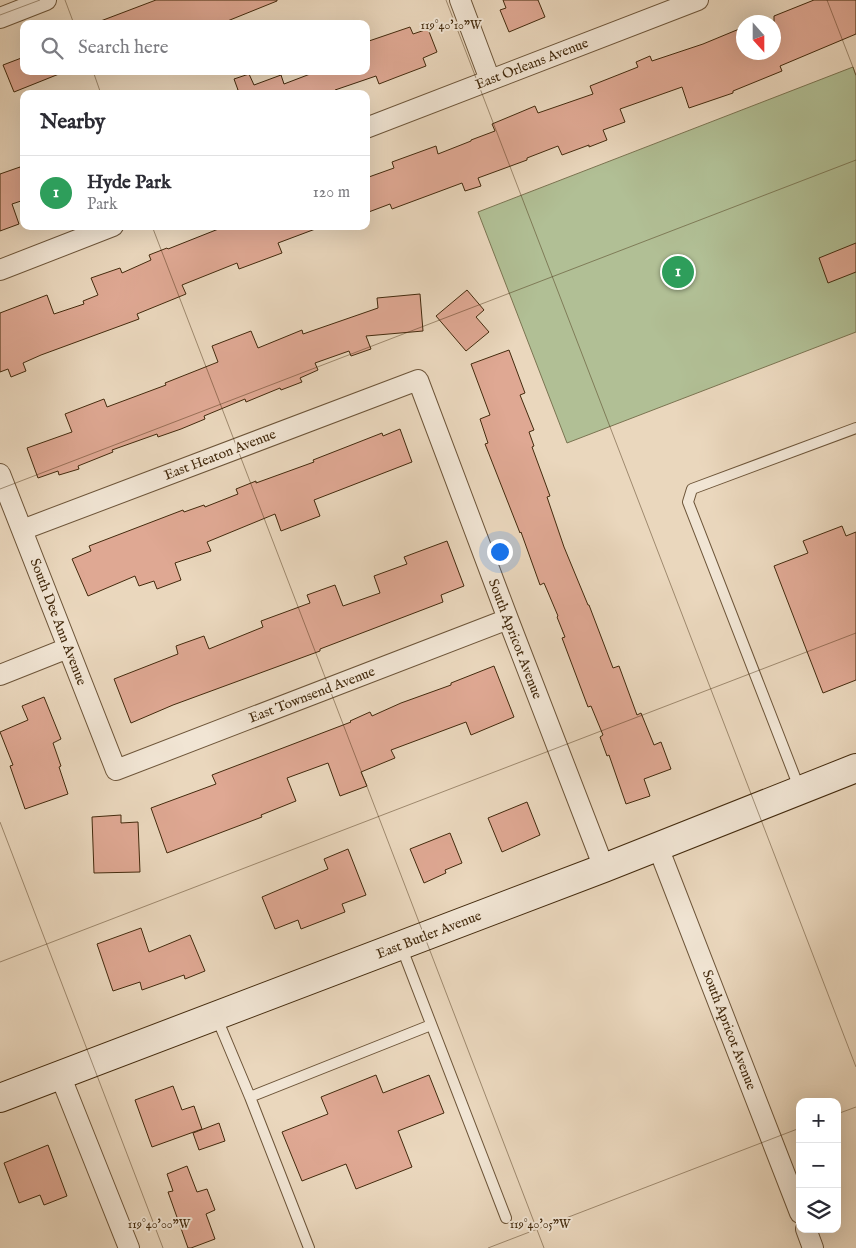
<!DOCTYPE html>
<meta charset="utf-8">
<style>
body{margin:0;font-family:"IM FELL English",serif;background:#f2f2f3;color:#2b2b33}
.controls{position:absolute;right:15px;bottom:15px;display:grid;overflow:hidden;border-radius:10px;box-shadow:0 5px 20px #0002}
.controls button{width:45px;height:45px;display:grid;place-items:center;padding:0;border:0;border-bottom:1px solid #e1e1e2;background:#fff;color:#2b2b33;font:25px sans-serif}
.compass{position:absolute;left:736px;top:15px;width:45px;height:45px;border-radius:50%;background:#fff;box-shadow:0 5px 20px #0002;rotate:159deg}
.you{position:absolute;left:499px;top:551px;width:18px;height:18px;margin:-12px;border:4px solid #fff;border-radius:50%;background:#1a73e8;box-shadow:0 0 0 8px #1a73e833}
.badge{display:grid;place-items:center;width:32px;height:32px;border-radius:50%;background:#111827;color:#fff;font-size:16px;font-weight:700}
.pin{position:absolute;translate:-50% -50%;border:2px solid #fff;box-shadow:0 1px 5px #0006}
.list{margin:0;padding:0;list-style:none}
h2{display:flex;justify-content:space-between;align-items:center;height:65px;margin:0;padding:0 20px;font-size:21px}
h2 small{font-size:16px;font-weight:400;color:#7c7c81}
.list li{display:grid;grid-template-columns:32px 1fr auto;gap:15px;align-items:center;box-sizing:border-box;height:75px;padding:0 20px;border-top:1px solid #e1e1e2}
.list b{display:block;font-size:19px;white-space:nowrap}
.list p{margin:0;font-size:16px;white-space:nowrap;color:#7c7c81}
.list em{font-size:16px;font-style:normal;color:#7c7c81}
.icon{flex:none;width:28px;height:28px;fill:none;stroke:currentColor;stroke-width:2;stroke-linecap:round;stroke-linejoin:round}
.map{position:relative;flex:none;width:856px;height:1248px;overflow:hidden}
.search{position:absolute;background:#fff;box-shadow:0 5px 20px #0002;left:20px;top:20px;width:350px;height:55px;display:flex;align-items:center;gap:12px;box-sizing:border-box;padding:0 18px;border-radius:10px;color:#7c7c81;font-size:19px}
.panel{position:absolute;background:#fff;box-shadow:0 5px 20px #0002;left:20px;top:90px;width:350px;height:140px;border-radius:10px}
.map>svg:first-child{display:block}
</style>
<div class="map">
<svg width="856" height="1248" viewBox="0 0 856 1248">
<rect width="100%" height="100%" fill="#ead7bd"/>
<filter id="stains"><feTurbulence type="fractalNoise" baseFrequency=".004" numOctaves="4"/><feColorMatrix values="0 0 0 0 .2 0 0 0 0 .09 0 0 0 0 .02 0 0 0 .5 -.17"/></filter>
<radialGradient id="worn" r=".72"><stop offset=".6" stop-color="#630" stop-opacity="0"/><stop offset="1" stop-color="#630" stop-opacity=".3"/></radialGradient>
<path fill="#b1bf95" stroke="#7a7451" d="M853 67 856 76V332L567 443 478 212Z"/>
<path fill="#dfa893" stroke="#432a0d" d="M156 0H277V1L220 24H98V22Z
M503 0H538L545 17 509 32 500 10 506 8Z
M814 0H856V34L780 66 782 71 733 91V93L689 108 682 87 620 109 625 122 603 130 607 140 589 147V145L562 155 558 146 527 158V160L478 178 481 186 465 191 462 183 392 209 390 204 366 213V178L394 168 392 162 436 146 438 154 471 141V140L495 131 492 124 516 114 535 106 538 113 593 94 590 86 638 67 636 62 650 56 652 61 703 44 744 27V52H774V16Z
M410 27 413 34 428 29 437 52 423 58 426 66 397 77 379 84 376 76 335 90 337 94H234V92L238 90 234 79 249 74 254 85 281 75 284 84 318 71H366V42Z
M24 57V71L64 72 14 92 3 65Z
M20 167 24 179V200L12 204 19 224 0 231V174Z
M226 226H317L318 228 278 243 282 253 239 269 237 263 182 285 186 294 137 314 139 319 41 355 23 363 26 371 11 377 8 369 0 372V313L47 295 54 314 84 304 83 301 98 295 91 278 120 268 122 273 151 260 149 255 167 248 168 249Z
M856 243V272L828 283 819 258Z
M467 290 484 310 476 317 489 332 466 351 436 316Z
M420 294 423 331 366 336 371 349 351 356 349 351 315 363 318 370 300 378 302 382 281 390 280 388 246 402 245 399 204 416 205 419 181 429 158 437 157 434 112 450 113 452 78 466 79 469 59 475 58 471 38 478 27 448 72 432 65 414 104 399 107 407 166 385 165 383 218 362 212 346 251 331 258 348 302 330 303 334 378 308 377 298Z
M509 350 525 393 520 395 534 430 529 432 534 446 532 447 550 496 547 497 564 547 588 605H589L613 668 619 666 637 715 641 713 654 745 661 742 671 769 644 779 650 796 626 804 609 755 607 756 600 737 603 735 591 706 588 707 562 638 565 637 557 617 558 616 544 583 540 585 521 532 520 533 485 444 488 443 480 419 490 415 471 364Z
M400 429 412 462 314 500 320 516 281 531 275 514 207 542 211 551 175 563 181 580 157 589 154 581 139 586 135 576 88 596 72 559 91 551 89 546 183 510 184 512 204 505 205 507 238 494 236 489 256 481V483L314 462 313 460 382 433 383 436Z
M842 526 846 536 856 532V680L823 693 774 566 808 553 803 541Z
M447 541 464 586 441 595 443 602 320 649V651L173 705 131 723 114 679 178 654 176 646 204 636 209 649 263 627 261 621 310 603 307 595 335 585 343 606 380 593 374 576 407 564 404 557Z
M494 666 514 717 471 735 466 722 391 750 395 758 361 772 367 786 340 796 328 763 287 778 296 801 261 815 262 817 167 853 151 808 216 784 212 775 351 722 350 721 370 712 372 716 401 703 451 685V683Z
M44 697 61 739 53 743 61 766 59 767 68 794 25 809 10 766 13 765 0 732 28 720 22 706Z
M527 802 540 835 502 852 488 818Z
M121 815V823L138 822 140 872 94 873 92 817Z
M450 833 462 863 445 870 446 873 424 883 410 849Z
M348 849 366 895 342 904 345 912 301 929 298 920 275 929 262 897 328 869 324 859Z
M141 928 149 952 190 935 205 971 185 979 184 975 142 990 140 982 113 991 97 944Z
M376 1075 383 1093 429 1075 444 1113 398 1131 412 1167 356 1189 346 1164 302 1181 282 1132 328 1114 321 1097Z
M173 1086 182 1110 194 1106 202 1129 152 1147 135 1100Z
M219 1123 225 1141 199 1150 193 1133Z
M48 1145 67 1196 44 1205 40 1195 19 1203 4 1163Z
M187 1166 197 1192 207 1189 215 1210 206 1214 215 1239 191 1248H188L168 1192 173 1191 167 1174Z"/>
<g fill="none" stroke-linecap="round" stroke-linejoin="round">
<defs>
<path id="lane" d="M800 790 688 502 692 489 856 428
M401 946 506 1218
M216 1016 250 1097 309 1248
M250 1097 431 1025"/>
<path id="street" d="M460 0 490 80
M0 18 46 0
M366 128 698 0
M0 270 113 226
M0 474 116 770 508 619
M22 530 418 380 508 619 604 868
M0 675 68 648
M658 847 800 1213
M60 1075 129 1248
M806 1229 813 1248"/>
<path id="secondary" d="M0 1098 604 868 856 768"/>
</defs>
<use href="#lane" stroke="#6d5539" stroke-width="12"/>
<use href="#street" stroke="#6d5539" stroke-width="22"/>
<use href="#secondary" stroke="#432a0d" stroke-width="30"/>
<use href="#lane" stroke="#f1e5d4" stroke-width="10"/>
<use href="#street" stroke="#f1e5d4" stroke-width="20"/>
<use href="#secondary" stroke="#f1e5d4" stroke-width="28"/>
</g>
<path fill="none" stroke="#432a0d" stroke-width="1" stroke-opacity="0.45" d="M65 0 74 24M446 0 856 1067M827 0 856 75M0 15 40 0M93 71 101 94M152 226 544 1248M0 489 856 160M0 822 163 1248M0 962 856 633M837 1114 856 1107M488 1248 800 1128"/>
<g text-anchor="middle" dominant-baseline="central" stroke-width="4" stroke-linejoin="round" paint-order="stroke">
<g font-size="14" fill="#432a0d" stroke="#f1e5d4">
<text transform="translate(532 64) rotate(-21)">East Orleans Avenue</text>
<text transform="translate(220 455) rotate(-21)">East Heaton Avenue</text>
<text transform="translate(58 622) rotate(69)">South Dee Ann Avenue</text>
<text transform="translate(515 639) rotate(69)">South Apricot Avenue</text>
<text transform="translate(312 695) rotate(-21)">East Townsend Avenue</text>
<text transform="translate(429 935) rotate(-21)">East Butler Avenue</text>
<text transform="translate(729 1030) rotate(69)">South Apricot Avenue</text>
</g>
</g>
<g font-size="12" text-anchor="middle" fill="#432a0d" stroke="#f1e5d4" stroke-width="4" stroke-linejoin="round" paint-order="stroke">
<text x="451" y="29">119°40'10"W</text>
<text x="159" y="1228">119°40'00"W</text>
<text x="540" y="1228">119°40'05"W</text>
</g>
<rect width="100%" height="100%" filter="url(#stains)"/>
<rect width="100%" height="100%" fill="url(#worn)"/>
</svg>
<div class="controls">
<button>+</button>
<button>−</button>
<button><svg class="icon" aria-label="layers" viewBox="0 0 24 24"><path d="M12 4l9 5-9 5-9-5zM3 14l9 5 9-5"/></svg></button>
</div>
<svg class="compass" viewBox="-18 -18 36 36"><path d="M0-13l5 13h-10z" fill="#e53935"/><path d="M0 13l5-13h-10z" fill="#7c7c81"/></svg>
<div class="you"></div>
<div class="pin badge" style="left:678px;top:272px;background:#2e9e5b">1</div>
<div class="search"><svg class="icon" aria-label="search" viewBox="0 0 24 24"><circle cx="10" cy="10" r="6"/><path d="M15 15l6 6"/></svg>Search here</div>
<section class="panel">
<h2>Nearby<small></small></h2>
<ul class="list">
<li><span class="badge" style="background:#2e9e5b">1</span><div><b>Hyde Park</b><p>Park</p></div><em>120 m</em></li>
</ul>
</section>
</div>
